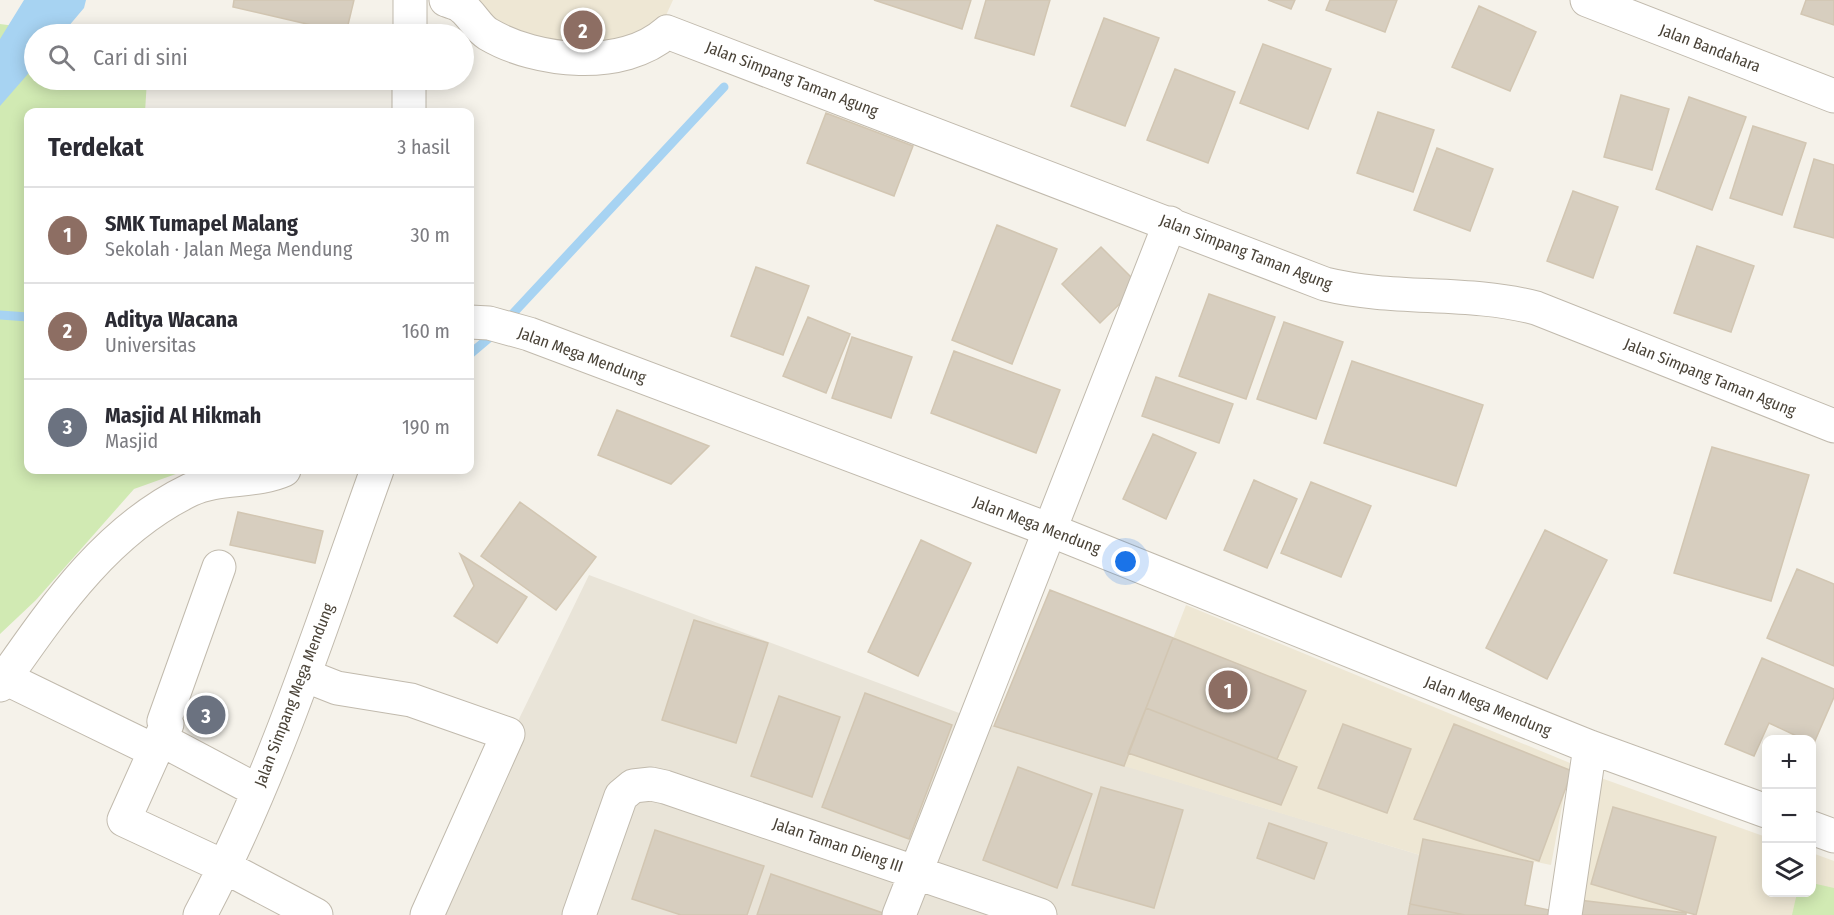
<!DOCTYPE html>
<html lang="id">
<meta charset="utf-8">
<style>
body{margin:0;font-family:"Fira Sans Condensed",sans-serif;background:#f2f2f3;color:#2b2b33}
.controls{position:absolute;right:18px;bottom:18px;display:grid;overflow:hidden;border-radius:12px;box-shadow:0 3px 15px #0003}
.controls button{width:54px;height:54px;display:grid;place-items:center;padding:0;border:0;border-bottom:2px solid #e1e1e2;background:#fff;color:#2b2b33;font:30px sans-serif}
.you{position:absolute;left:1126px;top:562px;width:21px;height:21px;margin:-15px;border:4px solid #fff;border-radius:50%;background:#1a73e8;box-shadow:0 0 0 9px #1a73e833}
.badge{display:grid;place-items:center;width:39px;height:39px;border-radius:50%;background:#db2777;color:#fff;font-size:20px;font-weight:700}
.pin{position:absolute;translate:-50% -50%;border:3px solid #fff;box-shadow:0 2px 6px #0006}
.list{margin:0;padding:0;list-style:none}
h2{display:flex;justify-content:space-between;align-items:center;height:78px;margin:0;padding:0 24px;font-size:26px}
h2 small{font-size:20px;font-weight:400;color:#7c7c81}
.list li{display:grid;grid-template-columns:39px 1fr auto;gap:18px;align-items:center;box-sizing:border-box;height:96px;padding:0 24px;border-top:2px solid #e1e1e2}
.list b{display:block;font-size:22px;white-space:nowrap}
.list p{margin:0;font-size:20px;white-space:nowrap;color:#7c7c81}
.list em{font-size:20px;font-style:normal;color:#7c7c81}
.icon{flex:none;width:33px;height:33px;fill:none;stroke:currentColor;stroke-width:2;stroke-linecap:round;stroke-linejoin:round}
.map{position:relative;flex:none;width:1834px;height:915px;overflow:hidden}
.search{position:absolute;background:#fff;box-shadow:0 3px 15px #0003;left:24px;top:24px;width:450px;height:66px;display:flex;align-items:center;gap:15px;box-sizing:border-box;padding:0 21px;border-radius:33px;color:#7c7c81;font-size:22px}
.panel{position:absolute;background:#fff;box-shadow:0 3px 15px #0003;left:24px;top:108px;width:450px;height:366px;border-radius:12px}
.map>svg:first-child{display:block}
</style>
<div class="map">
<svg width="1834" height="915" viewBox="0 0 1834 915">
<rect width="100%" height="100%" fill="#f5f2ea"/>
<path fill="#e9e4d8" d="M589 575 994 726 1420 855 1408 915H432L518 721Z"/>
<path fill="#eee7d4" d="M472 0H673L657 35 599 51 539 41 493 25Z
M1186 605 1570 763 1551 865 1424 839 1420 855 1124 766Z
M1601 778 1766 837V892H1812V853L1834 861V915H1696L1579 900Z"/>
<path fill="#d1eab3" d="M0 24 75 34H34V80H147L145 112H28V470H187L134 489 36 600 0 634Z
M1812 883 1834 888V915H1792L1797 893 1812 892Z"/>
<path fill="#a7d3f2" d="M24 0H86L84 8 62 34H34V67L0 106V39Z"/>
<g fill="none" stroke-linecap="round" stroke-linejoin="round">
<path stroke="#a7d3f2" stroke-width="9" d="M0 315 28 317
M505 322 724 87
M470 354 496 332"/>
</g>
<path fill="#d7cebf" stroke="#d2c6b2" stroke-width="1.5" d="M234 0H354L346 33 233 7Z
M874 0H971L962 29Z
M986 0H1050L1034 55 975 38Z
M1268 0H1295L1291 9Z
M1330 0H1397L1385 32 1326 10Z
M1806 0H1834V25L1801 14Z
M1479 6 1536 32 1510 91 1452 67Z
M1104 18 1159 38 1125 126 1071 106Z
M1263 44 1331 69 1308 129 1240 103Z
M1175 69 1235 92 1208 163 1147 140Z
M1621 95 1669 109 1652 170 1604 157Z
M1689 97 1746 117 1712 210 1656 189Z
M1378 112 1434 130 1413 192 1357 173Z
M826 113 913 146 894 196 807 163Z
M1753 126 1806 143 1782 215 1730 198Z
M1437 148 1493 169 1470 231 1414 210Z
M1814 159 1834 165V238L1794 227Z
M1573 191 1618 207 1593 278 1547 261Z
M997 225 1057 249 1012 364 952 340Z
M1697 246 1754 266 1731 332 1674 313Z
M1101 247 1139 285 1100 323 1062 284Z
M756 267 809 286 783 355 731 336Z
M1209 294 1275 317 1246 399 1179 376Z
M808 317 850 334 826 393 783 376Z
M1284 322 1343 342 1316 419 1257 399Z
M852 337 912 357 891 418 832 398Z
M954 351 1060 390 1036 453 931 413Z
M1352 361 1483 405 1456 486 1324 443Z
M1156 377 1233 404 1219 443 1142 416Z
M617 410 709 446 671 484 598 455Z
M1153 434 1196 453 1166 519 1123 499Z
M1712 447 1809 475 1771 601 1674 573Z
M1254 480 1297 499 1267 568 1224 550Z
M1311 482 1371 506 1341 577 1281 553Z
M520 502 596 557 556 610 481 556Z
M238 512 323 531 315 563 230 545Z
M1545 530 1607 560 1547 679 1486 648Z
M921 540 971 563 918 676 868 652Z
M460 554 527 597 497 643 454 616 474 586Z
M1797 569 1834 584V666L1767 638Z
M1050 590 1173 638 1124 766 994 726Z
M694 620 768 643 736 743 662 720Z
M1173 638 1306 691 1277 759 1146 708Z
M1762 658 1834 689V697L1814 743 1812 740H1805L1769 723 1754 756 1725 744Z
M865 693 952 725 909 839 822 807Z
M779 696 840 717 812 797 751 776Z
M1146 708 1297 767 1281 805 1128 753Z
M1343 724 1411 749 1387 813 1318 788Z
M1454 724 1572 771 1539 861 1414 819Z
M1018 767 1092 794 1057 888 983 860Z
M1101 787 1183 810 1154 908 1072 885Z
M1613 807 1716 837 1696 915 1591 884Z
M1269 823 1327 843 1314 879 1257 858Z
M655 830 764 866 747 915H681L632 899Z
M1423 839 1533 862 1525 905 1549 910 1548 915H1465L1410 904Z
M771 874 883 913 882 915H757Z
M1579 900 1686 913V915H1577Z
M1410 904 1465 915H1408Z"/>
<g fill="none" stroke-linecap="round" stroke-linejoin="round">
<defs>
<path id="minor" d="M446 0C452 2 459 4 463 8 472 15 478 28 488 34 537 63 623 71 667 32L1325 284C1394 301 1467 290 1536 308L1834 426
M1587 0 1834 96
M410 34V0
M409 112V80
M470 322 489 323 529 334 1050 530 1590 747 1766 811
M219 567 164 721 167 724 124 820 225 867 316 915
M304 675 337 688 411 700 508 734 427 915
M5 678 155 751
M0 685C52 611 105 531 190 490 218 476 255 483 284 470
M160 739 258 791
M1812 828 1834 836
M200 915C275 774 323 620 377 470
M579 915 621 796 633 786 651 784 665 787 1040 915
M899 915 1170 223
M1565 915 1590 747"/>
</defs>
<use href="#minor" stroke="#c1baad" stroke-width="35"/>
<use href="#minor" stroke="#fff" stroke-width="33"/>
</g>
<g text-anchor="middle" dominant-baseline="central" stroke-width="6" stroke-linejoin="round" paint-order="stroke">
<g font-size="16" fill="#4a4338" stroke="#fff">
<text transform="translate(1710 48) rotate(21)">Jalan Bandahara</text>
<text transform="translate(792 79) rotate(21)">Jalan Simpang Taman Agung</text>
<text transform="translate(1246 252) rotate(21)">Jalan Simpang Taman Agung</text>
<text transform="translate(582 355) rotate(20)">Jalan Mega Mendung</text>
<text transform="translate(1710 377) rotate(22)">Jalan Simpang Taman Agung</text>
<text transform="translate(1037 525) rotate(21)">Jalan Mega Mendung</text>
<text transform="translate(294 695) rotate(-69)">Jalan Simpang Mega Mendung</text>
<text transform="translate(1488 706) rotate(22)">Jalan Mega Mendung</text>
<text transform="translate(838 845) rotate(19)">Jalan Taman Dieng III</text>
</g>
</g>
</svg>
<div class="controls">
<button>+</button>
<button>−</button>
<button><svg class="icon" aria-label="layers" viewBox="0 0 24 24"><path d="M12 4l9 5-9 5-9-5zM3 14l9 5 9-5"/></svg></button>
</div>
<div class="you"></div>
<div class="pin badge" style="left:1228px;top:690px;background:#8d6e63">1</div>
<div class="pin badge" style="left:583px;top:30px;background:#8d6e63">2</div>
<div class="pin badge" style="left:206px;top:715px;background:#6b7280">3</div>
<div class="search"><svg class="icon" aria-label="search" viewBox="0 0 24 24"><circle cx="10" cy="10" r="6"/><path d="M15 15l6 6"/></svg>Cari di sini</div>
<section class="panel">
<h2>Terdekat<small>3 hasil</small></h2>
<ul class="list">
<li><span class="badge" style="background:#8d6e63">1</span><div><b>SMK Tumapel Malang</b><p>Sekolah · Jalan Mega Mendung</p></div><em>30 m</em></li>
<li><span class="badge" style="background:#8d6e63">2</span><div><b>Aditya Wacana</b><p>Universitas</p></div><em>160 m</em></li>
<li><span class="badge" style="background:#6b7280">3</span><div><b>Masjid Al Hikmah</b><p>Masjid</p></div><em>190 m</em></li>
</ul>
</section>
</div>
